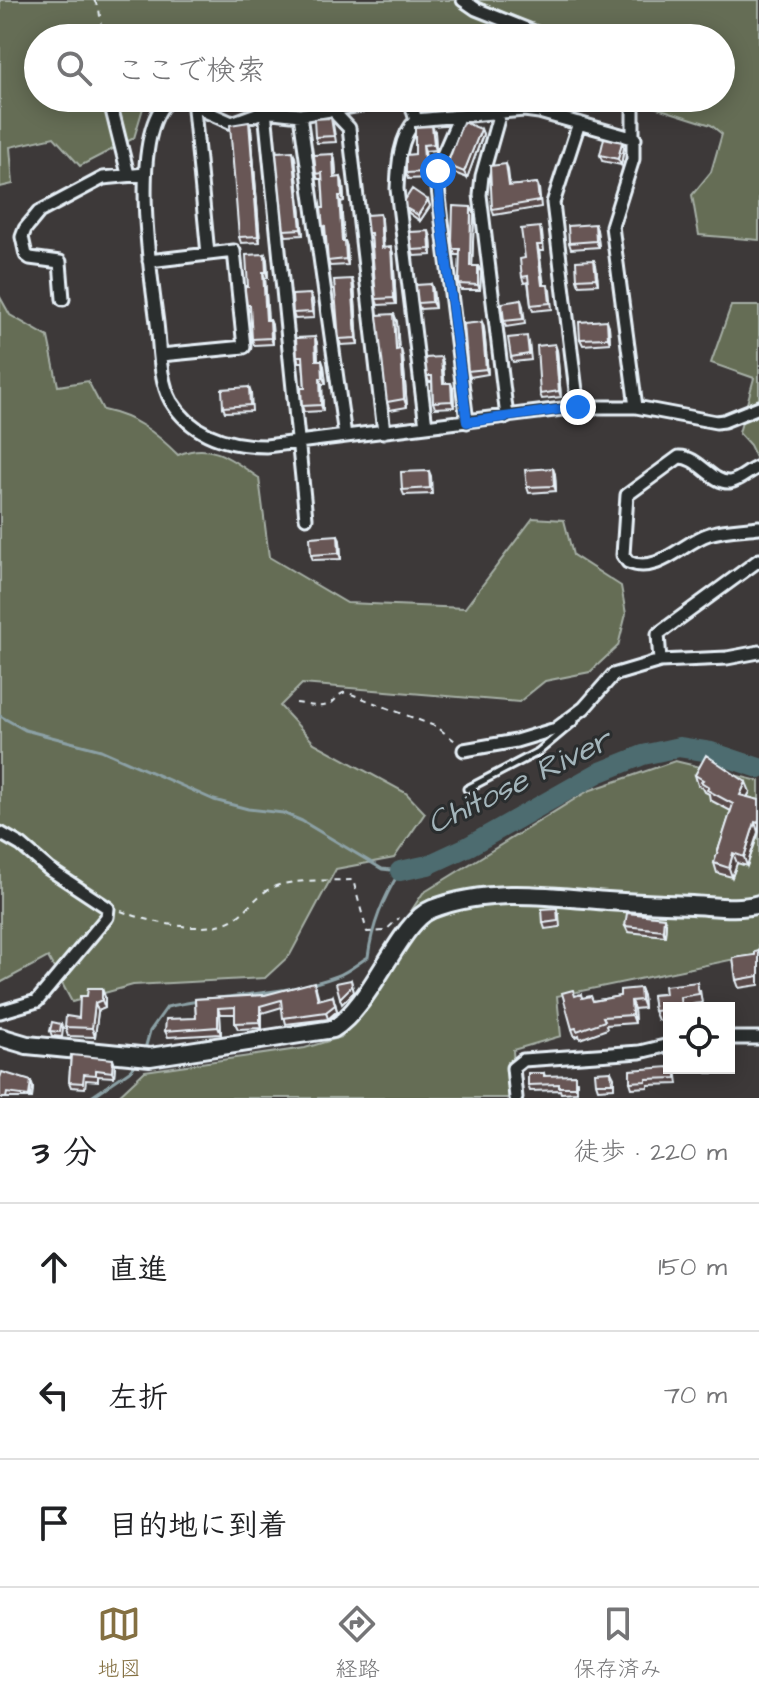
<!DOCTYPE html>
<html lang="ja">
<meta charset="utf-8">
<style>
body{margin:0;font-family:"Architects Daughter","Klee One",sans-serif;background:#f2f2f2;color:#202124}
.controls{position:absolute;right:24px;bottom:24px;display:grid;overflow:hidden;border-radius:0px;box-shadow:0 4px 20px #0003}
.controls button{width:72px;height:72px;display:grid;place-items:center;padding:0;border:0;border-bottom:2px solid #e0e0e0;background:#fff;color:#202124;font:40px sans-serif}
.stop{position:absolute;width:24px;height:24px;margin:-18px;border:6px solid #1a73e8;border-radius:50%;background:#fff}
.stop.end{background:#1a73e8;border-color:#fff;box-shadow:0 2px 8px #0008}
.list{margin:0;padding:0;list-style:none}
h2{display:flex;justify-content:space-between;align-items:center;height:104px;margin:0;padding:0 32px;font-size:34px}
h2 small{font-size:26px;font-weight:400;color:#757577}
.list li{display:grid;grid-template-columns:52px 1fr auto;gap:24px;align-items:center;box-sizing:border-box;height:128px;padding:0 32px;border-top:2px solid #e0e0e0}
.list b{display:block;font-size:30px;white-space:nowrap}
.list em{font-size:26px;font-style:normal;color:#757577}
.icon{flex:none;width:44px;height:44px;fill:none;stroke:currentColor;stroke-width:2;stroke-linecap:round;stroke-linejoin:round}
.map{position:relative;flex:none;width:759px;height:1098px;overflow:hidden}
.search{position:absolute;background:#fff;box-shadow:0 4px 20px #0003;left:24px;right:24px;top:24px;height:88px;display:flex;align-items:center;gap:20px;box-sizing:border-box;padding:0 28px;border-radius:44px;color:#757577;font-size:30px}
.sheet{height:488px;background:#fff}
nav{display:flex;justify-content:space-around;align-items:center;box-sizing:border-box;height:112px;border-top:2px solid #e0e0e0;background:#fff;font-size:22px;color:#757577}
nav a{display:grid;justify-items:center;gap:4px}
nav .on{color:#847042}
.map>svg:first-child{display:block}
</style>
<div class="map">
<svg width="759" height="1098" viewBox="0 0 759 1098">
<rect width="100%" height="100%" fill="#3d3939"/>
<filter id="ink" filterUnits="userSpaceOnUse"><feTurbulence type="fractalNoise" baseFrequency=".0125" numOctaves="2"/><feDisplacementMap in="SourceGraphic" scale="16" xChannelSelector="R" yChannelSelector="G"/><feConvolveMatrix kernelMatrix="1 2 1 2 8 2 1 2 1" color-interpolation-filters="sRGB"/></filter>
<g filter="url(#ink)">
<path fill="#656d54" stroke="#a6afa6" stroke-width="2" d="M0 0H759V240L699 235 692 195 711 172 722 134 711 125 626 98H721V38H38V98H146L134 138 80 166 54 137 10 147 13 184 0 187Z
M0 297 10 315 48 337 58 386 88 381 103 410C136 417 155 432 178 455 212 441 231 459 259 478L269 557 347 603 465 608 533 518 564 520 573 555 621 586 626 614 618 646 590 672 545 681 519 702 302 684 280 706 314 743 406 793 425 813 394 858 336 869 290 955 265 978 133 985 72 1002 48 957 0 983Z
M731 306H759V464L750 445 739 433 754 378 711 363Z
M675 761 759 781V954L557 996 561 1036 513 1050 516 1098H116L145 1071 305 1048 342 1037 386 949 423 893 588 791Z"/>
<g fill="none" stroke-linecap="round" stroke-linejoin="round">
<path stroke="#8ca1a6" stroke-width="3" d="M0 716 25 730 101 750 214 800 248 809 283 813 302 821 382 869 400 871C383 899 372 925 368 957 358 963 348 972 337 976 282 997 223 993 167 1007L150 1031 145 1049
M90 1098 131 1070 137 1062"/>
<path stroke="#4e6c70" stroke-width="20" d="M400 871 428 865 469 846 598 773 643 755 679 747 711 752 759 768"/>
<defs>
<path id="lane" d="M467 789 538 752 575 721"/>
<path id="street" d="M463 0 476 9 549 38
M109 98 128 174
M171 98C127 129 151 275 157 323 160 348 159 379 171 401 192 436 228 446 266 446L578 407H636L716 422 724 421 759 407
M194 98 207 112 232 123 265 111 300 115 403 98
M409 98 416 120 524 110 539 112 635 139
M629 98 633 111V159L612 226 636 407
M193 99 208 254
M265 111 306 518
M333 111 349 128 384 432
M500 112 482 176 480 195 507 417
M300 115 345 436
M460 116 439 164 438 189 467 422
M416 120C399 137 398 167 397 189L426 426
M149 261 234 251 244 347 161 355
M63 299 60 262 30 258 26 255 22 237 25 229 39 212 103 178 145 174
M578 407 553 203 579 123
M759 467C749 470 741 480 730 482 712 484 698 456 679 457L627 495 623 555 628 562C659 575 683 542 709 534 724 529 743 529 759 527
M660 661 658 634 759 560
M464 750 516 741 556 729 584 708 613 675 660 661 727 658 759 652
M0 833 21 845 49 869 108 908 107 917 37 1001 0 1012
M729 1038H759
M516 1098 513 1068 523 1060 640 1052 669 1045"/>
<path id="secondary" d="M0 1037 27 1045 150 1057 333 1029C373 1004 399 922 432 909 488 887 550 896 607 901 636 903 664 904 692 905 713 906 739 910 759 904"/>
</defs>
<use href="#lane" stroke="#e8f1f8" stroke-width="11"/>
<use href="#street" stroke="#e8f1f8" stroke-width="17"/>
<use href="#secondary" stroke="#e8f1f8" stroke-width="22"/>
<path stroke="#e8f1f8" stroke-width="2" stroke-dasharray="6 6" stroke-linecap="butt" d="M94 0 99 9 103 38
M296 703C306 704 321 709 330 704 337 700 337 694 346 692L437 727 455 741
M121 911C150 922 207 937 235 918 252 907 258 891 279 885 301 879 329 881 353 880L367 932 385 931 399 918"/>
<use href="#lane" stroke="#2a2d2e" stroke-width="5"/>
<use href="#street" stroke="#2a2d2e" stroke-width="11"/>
<use href="#secondary" stroke="#2a2d2e" stroke-width="16"/>
</g>
<path fill="#594a48" stroke="#e8f1f8" stroke-width="2" d="M331 118 333 124 336 142 317 143 315 137Z
M251 128 260 242 241 243 239 237Z
M481 129 483 134 467 178 449 171 447 165Z
M435 132 436 150 425 151 427 178 408 179 406 173 415 154Z
M624 147 621 165 602 161 600 155Z
M333 154 335 160 336 178 343 183 344 201 341 202 344 241H345L347 247 348 265 330 266 328 261 326 232 323 227 324 208 322 179H318L316 174Z
M295 157 303 235 286 236 284 230Z
M506 164 508 170 510 186 537 183 539 188 541 207 494 215 492 209Z
M428 200 430 206 420 221 409 213 406 208Z
M474 213 472 266H478L481 272 480 290H461L459 284 460 255H455L453 249Z
M382 220 383 247 393 253 396 304 378 305 376 299 372 239H370L368 233Z
M597 230 599 247 571 249 569 243Z
M542 232 544 251H539L544 285 550 290 552 309 533 311 531 305 528 282 524 283 522 277 525 258Z
M431 237 432 255 414 256 412 250Z
M265 254 267 260 268 278H265L268 320H270L272 325 273 344 254 345 252 339 251 311H249L247 305 248 287Z
M596 265 598 284 579 285 577 279Z
M431 284 433 290 435 308 420 309 418 303Z
M354 285 358 344 341 345 339 339Z
M313 300 314 318 295 319 293 313Z
M521 300 523 306 525 324 506 327 504 321Z
M394 314 397 322 399 350 403 357 407 407 390 410 387 402Z
M482 322 484 328 488 374 470 377 468 371Z
M609 326 610 343 583 345 580 339Z
M315 337 317 343 318 360 324 366 326 384H322L323 411 304 412 302 406 305 388 303 362H299L297 356Z
M529 342 531 360 513 362 511 357Z
M557 350 561 397 542 399 540 394Z
M443 363 444 383 453 388 454 407 435 408 433 402 432 382H429L427 376Z
M249 387 251 393 252 411 225 412 223 407Z
M429 471 431 476 432 494 404 495 402 490Z
M555 474 556 491 529 493 527 487Z
M338 535 340 541 341 559 313 560 311 555Z
M695 775 750 792 747 797 759 800V832L747 866 737 863 732 877 717 873 714 863 731 811 710 800 709 794 705 792 703 788 698 785Z
M559 914 560 927 545 929 543 923Z
M666 923 665 936 628 932 625 926Z
M759 951V985L739 988 736 980 755 955Z
M316 988 319 999 335 1002 337 1011 328 1019 286 1024 282 1007 262 1013V1028L238 1029 235 1023V1014H220L221 1034 168 1037 165 1031 196 1018 195 999 265 995Z
M640 988 643 996 644 1008 634 1009 635 1023 606 1025 607 1029 580 1039 579 1035 575 1037 572 1029 575 996 593 1001 620 996Z
M700 990 702 1003 683 1005V1008H669V1031L667 1019 658 1020 654 1011 652 995Z
M87 996 105 997V1008L98 1011 95 1037 68 1036 65 1027 79 1018Z
M61 1024 63 1029 62 1037 52 1036 50 1031Z
M71 1055 115 1065 114 1077 98 1076V1081L86 1080 85 1088 71 1087 69 1082Z
M676 1068 678 1084 648 1085V1087L632 1088 630 1082Z
M705 1068H723V1073H707Z
M611 1071 614 1077V1088L598 1089 596 1083Z
M544 1073 545 1076 577 1081V1092L561 1093 560 1090 530 1091 528 1085Z
M0 1078 33 1087 32 1098H0Z"/>
<path fill="#493c3b" stroke="#e8f1f8" stroke-width="2" d="M249 122 251 128 260 242 258 236Z
M432 126 435 132 436 150 434 144Z
M481 129 483 134 467 178 464 172Z
M622 142 624 147 621 165 618 159Z
M423 145 425 151 427 178 425 172Z
M293 151 295 157 303 235 301 229Z
M333 154 335 160 337 184 334 178Z
M341 177 343 183 344 201 342 196Z
M339 196 341 202 344 247 342 241Z
M428 200 430 206 420 221 418 215Z
M471 207 474 213 472 272 470 266Z
M380 214 382 220 384 253 382 248Z
M595 224 597 230 599 247 596 241Z
M429 231 431 237 432 255 430 249Z
M345 241 347 247 348 265 346 259Z
M537 245 539 251 544 291 542 285Z
M391 247 393 253 396 304 394 298Z
M265 254 267 260 268 278 266 272Z
M594 260 596 265 598 284 596 278Z
M478 266 481 272 480 290 478 285Z
M263 272 265 278 268 326 266 320Z
M352 279 354 285 358 344 356 338Z
M431 284 433 290 435 308 432 302Z
M310 294 313 300 314 318 312 312Z
M394 314 397 322 399 357 396 350Z
M270 320 272 325 273 344 271 338Z
M607 320 609 326 610 343 608 338Z
M482 322 484 328 488 374 486 369Z
M315 337 317 343 318 366 316 360Z
M555 344 557 350 561 397 559 391Z
M401 349 403 357 407 407 404 399Z
M441 357 443 363 445 389 443 383Z
M322 360 324 366 326 384 323 378Z
M320 378 322 384 323 411 321 405Z
M451 383 453 388 454 407 452 401Z
M553 468 555 474 556 491 554 486Z
M338 535 340 541 341 559 339 553Z
M746 782 750 792 743 804 740 795Z
M755 822 758 832 747 866 744 857Z
M733 853 737 863 732 877 729 868Z
M664 917 666 923 665 936 663 930Z
M351 980 354 992 342 1004 340 998Z
M102 988 105 997V1008L102 1000Z
M640 988 643 996 644 1008 641 1000Z
M333 996 337 1011 328 1019 326 1012Z
M631 1001 634 1009 635 1023 632 1015Z
M95 1003 98 1011 95 1037 92 1028Z
M260 1006 262 1013V1028L260 1022Z
M218 1008 220 1014 221 1034 218 1027Z
M113 1059 115 1065 114 1077 112 1072Z
M31 1081 33 1087 32 1098H30Z"/>
<path fill="#685654" stroke="#e8f1f8" stroke-width="2" d="M331 118 334 136 315 137 314 119Z
M249 122 258 236 239 237 230 125Z
M463 122 481 129 464 172 447 165Z
M432 126 434 144 423 145 425 172 406 173V155L415 154V127Z
M604 138 622 142 618 159 600 155Z
M293 151 301 229 284 230 276 152Z
M333 154 334 178 341 177 342 196H339L342 241H345L346 259 328 261 325 226 323 227 322 217 321 208H324L322 173 316 174 314 155Z
M506 164 509 186 537 183 539 201 492 209 490 166Z
M412 189 428 200 418 215 406 208 405 200Z
M453 206 471 207 470 266H478V285L459 284 460 249H453L452 241Z
M380 214 382 248 391 247 394 298 376 299 371 233H368L366 215Z
M595 224 596 241 569 243 568 226Z
M540 227 542 245H537L542 285H548L550 303 531 305 528 276 522 277 520 259 525 258 521 229Z
M429 231 430 249 412 250 410 232Z
M265 254 266 272H263L266 320H270L271 338 252 339 250 305H247L245 290V287H248L246 255Z
M594 260 596 278 577 279 576 261Z
M352 279 356 338 339 339 334 280Z
M431 284 432 302 418 303 416 285Z
M310 294 312 312 293 313 292 295Z
M521 300 523 319 504 321 502 303Z
M394 314 396 350 401 349 404 399 387 402 377 315Z
M607 320 608 338 580 339 579 322Z
M482 322 486 369 468 371 464 324Z
M527 336 529 354 511 357 508 338Z
M315 337 316 360H322L323 378H320L321 405 302 406 301 388H305L303 356H297L296 338Z
M555 344 559 391 540 394 537 346Z
M441 357 443 383H451L452 401 433 402 432 376H427L425 358Z
M249 387 250 405 223 407 222 389Z
M553 468 554 486 527 487 525 470Z
M429 471 430 488 402 490 401 472Z
M338 535 339 553 311 555 310 537Z
M706 755 746 782 740 795 759 800V820L758 823 755 822 744 857 733 853 729 868 714 863 733 804 707 790 709 787 701 782 703 780 695 775Z
M557 908 558 921 543 923 542 909Z
M627 913 664 917 663 930 625 926Z
M759 951V976L736 980 733 958 755 955V952Z
M351 980 352 986 340 998 336 983Z
M314 982 318 1000 333 996 335 1005 326 1012 283 1018 281 1000 260 1006V1022L235 1023V1007L218 1008V1027L165 1031 166 1019 196 1018 195 999 265 995Z
M697 982 699 994 680 997 681 1008H669V1026L667 1027 666 1010 654 1011 652 995 665 994 664 986Z
M88 988H102V1000L95 1003 92 1028 65 1027 66 1016 79 1018 80 996H87Z
M640 988 641 1000 631 1001 632 1015 603 1017 605 1021 577 1031 576 1028 572 1029 562 993 573 990 575 996 581 994 582 998 591 996 593 1001 620 996V990Z
M52 1022 61 1024 60 1032 50 1031Z
M71 1055 113 1059 112 1072 96 1070V1075L84 1074 83 1083 69 1082Z
M669 1067V1068H676V1078L646 1079V1081L630 1082V1070Z
M611 1071 612 1083H596L595 1072Z
M2 1072 31 1081 29 1096 7 1093 6 1098H0V1078Z
M528 1073H544V1076L575 1075V1087H559V1084L528 1085Z"/>
</g>
<g fill="none" stroke-linecap="round" stroke-linejoin="round" filter="url(#ink)">
<path stroke="#1a73e8" stroke-width="10" d="M438 171 440 209 467 422 578 407"/>
</g>
<g text-anchor="middle" dominant-baseline="central" stroke-width="6" stroke-linejoin="round" paint-order="stroke">
<g font-size="32" font-style="italic" fill="#a3b5bb" stroke="#2a2d2e">
<text transform="translate(519 782) rotate(-26)">Chitose River</text>
</g>
</g>
</svg>
<div class="controls">
<button><svg class="icon" aria-label="locate" viewBox="0 0 24 24"><circle cx="12" cy="12" r="6"/><path d="M12 2v4M12 18v4M2 12h4M18 12h4"/></svg></button>
</div>
<div class="stop" style="left:438px;top:171px"></div>
<div class="stop end" style="left:578px;top:407px"></div>
<div class="search"><svg class="icon" aria-label="search" viewBox="0 0 24 24"><circle cx="10" cy="10" r="6"/><path d="M15 15l6 6"/></svg>ここで検索</div>
</div>
<section class="sheet">
<h2>3 分<small>徒歩 · 220 m</small></h2>
<ul class="list">
<li><svg class="icon" aria-label="ahead" viewBox="0 0 24 24"><path d="M12 20V5M6 11l6-6 6 6"/></svg><div><b>直進</b></div><em>150 m</em></li>
<li><svg class="icon" aria-label="left" viewBox="0 0 24 24"><path d="M17 20v-9H6M10 6l-5 5 5 5"/></svg><div><b>左折</b></div><em>70 m</em></li>
<li><svg class="icon" aria-label="arrive" viewBox="0 0 24 24"><path d="M6 21V4h12l-3 4 3 4H6"/></svg><div><b>目的地に到着</b></div></li>
</ul>
</section>
<nav>
<a class="on"><svg class="icon" aria-label="map" viewBox="0 0 24 24"><path d="M3 6l6-2 6 2 6-2v14l-6 2-6-2-6 2zM9 4v14M15 6v14"/></svg>地図</a>
<a><svg class="icon" aria-label="directions" viewBox="0 0 24 24"><path d="M12 3l9 9-9 9-9-9zM9 14v-3h6M13 9l2 2-2 2"/></svg>経路</a>
<a><svg class="icon" aria-label="saved" viewBox="0 0 24 24"><path d="M7 4h10v16l-5-4-5 4z"/></svg>保存済み</a>
</nav>
